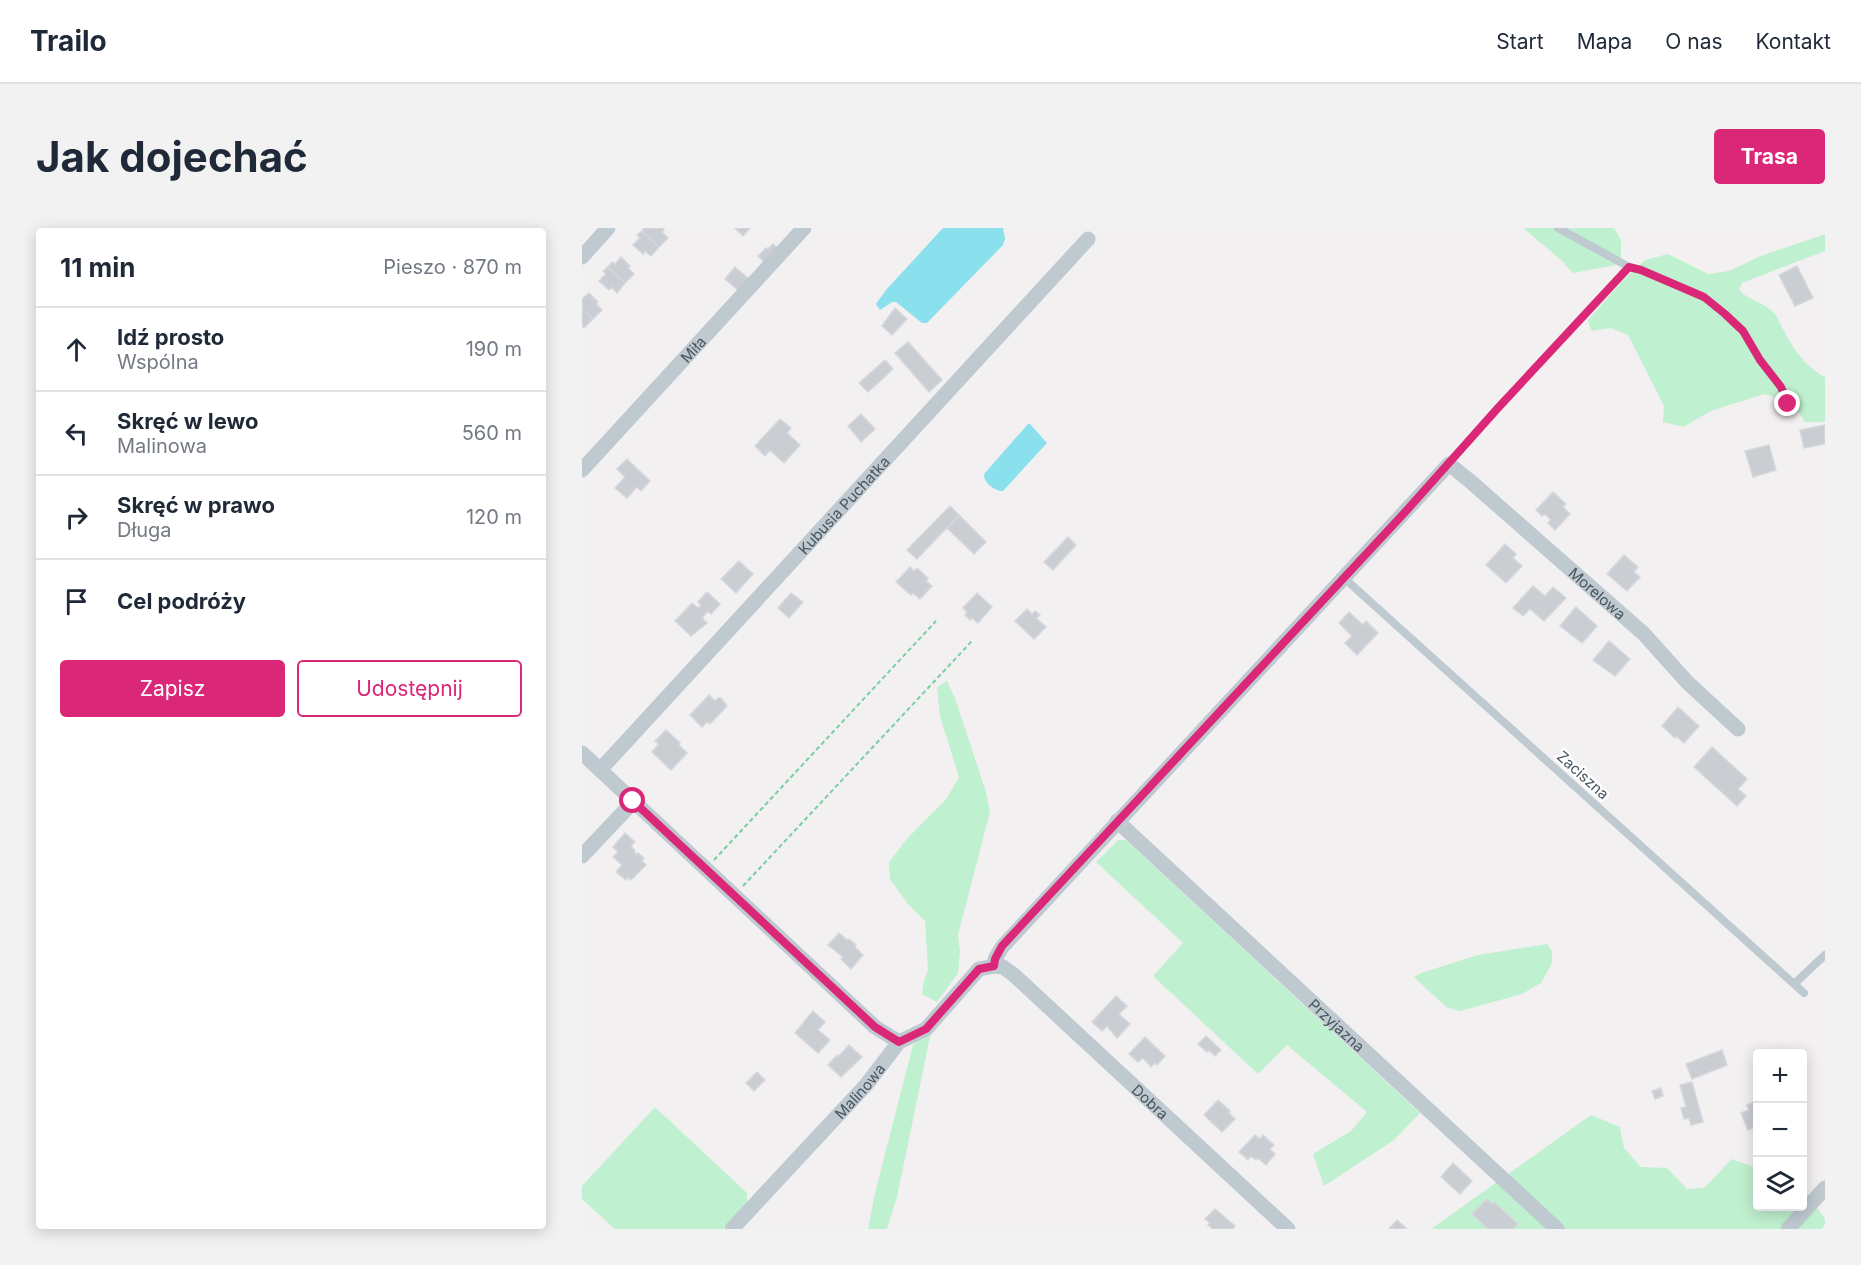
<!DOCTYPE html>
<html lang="pl">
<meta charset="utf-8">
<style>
body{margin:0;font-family:Inter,sans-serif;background:#f2f2f3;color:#1f2937}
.controls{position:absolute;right:18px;bottom:18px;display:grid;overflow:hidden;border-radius:6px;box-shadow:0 3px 15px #0003}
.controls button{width:54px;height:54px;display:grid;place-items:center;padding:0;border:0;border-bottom:2px solid #e0e1e3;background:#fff;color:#1f2937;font:30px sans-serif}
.stop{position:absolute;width:18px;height:18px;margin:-14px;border:4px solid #db2777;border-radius:50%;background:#fff}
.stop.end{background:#db2777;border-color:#fff;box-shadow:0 2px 6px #0008}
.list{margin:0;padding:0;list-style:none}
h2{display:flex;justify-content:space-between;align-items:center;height:78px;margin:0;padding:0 24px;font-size:26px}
h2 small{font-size:20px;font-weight:400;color:#747a83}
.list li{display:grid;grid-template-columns:39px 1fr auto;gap:18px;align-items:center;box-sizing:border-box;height:84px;padding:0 24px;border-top:2px solid #e0e1e3}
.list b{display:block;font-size:22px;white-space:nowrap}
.list p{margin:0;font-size:20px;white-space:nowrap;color:#747a83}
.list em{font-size:20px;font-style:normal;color:#747a83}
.actions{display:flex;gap:12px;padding:18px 24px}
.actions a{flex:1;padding:14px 0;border:2px solid #db2777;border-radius:6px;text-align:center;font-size:21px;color:#db2777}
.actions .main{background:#db2777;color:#fff}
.icon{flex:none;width:33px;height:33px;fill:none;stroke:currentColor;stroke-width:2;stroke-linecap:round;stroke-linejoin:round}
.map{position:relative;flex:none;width:1243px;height:1001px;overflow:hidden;border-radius:6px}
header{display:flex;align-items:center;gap:36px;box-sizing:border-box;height:84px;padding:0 30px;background:#fff;border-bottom:2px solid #e0e1e3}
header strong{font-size:28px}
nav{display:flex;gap:33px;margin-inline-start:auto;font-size:21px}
.intro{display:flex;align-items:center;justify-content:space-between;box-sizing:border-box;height:144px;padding:0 36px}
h1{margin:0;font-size:42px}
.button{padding:15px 27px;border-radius:6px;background:#db2777;color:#fff;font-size:21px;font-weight:700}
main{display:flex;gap:36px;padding:0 36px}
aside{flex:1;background:#fff;border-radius:6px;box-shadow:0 3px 15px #0003}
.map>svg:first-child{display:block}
</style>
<header>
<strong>Trailo</strong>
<nav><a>Start</a><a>Mapa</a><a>O nas</a><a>Kontakt</a></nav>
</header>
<div class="intro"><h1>Jak dojechać</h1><a class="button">Trasa</a></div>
<main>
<aside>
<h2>11 min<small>Pieszo · 870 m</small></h2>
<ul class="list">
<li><svg class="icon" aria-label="ahead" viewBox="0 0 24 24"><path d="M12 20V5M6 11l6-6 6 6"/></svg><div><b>Idź prosto</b><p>Wspólna</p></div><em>190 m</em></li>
<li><svg class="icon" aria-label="left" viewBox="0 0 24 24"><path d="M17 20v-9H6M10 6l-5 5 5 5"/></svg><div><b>Skręć w lewo</b><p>Malinowa</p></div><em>560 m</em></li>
<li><svg class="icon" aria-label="right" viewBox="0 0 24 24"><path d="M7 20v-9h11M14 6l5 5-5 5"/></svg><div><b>Skręć w prawo</b><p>Długa</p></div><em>120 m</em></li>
<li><svg class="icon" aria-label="arrive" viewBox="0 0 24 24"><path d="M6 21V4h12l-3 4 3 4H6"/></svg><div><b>Cel podróży</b></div></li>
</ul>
<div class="actions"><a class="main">Zapisz</a><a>Udostępnij</a></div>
</aside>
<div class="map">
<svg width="1243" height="1001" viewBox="0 0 1243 1001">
<rect width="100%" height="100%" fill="#f3f0f1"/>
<path fill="#bff0cf" d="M941 0H1032L1039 12V36L991 45 978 31Z
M1243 6V23L1160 55 1157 62C1167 73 1183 74 1193 86 1198 94 1202 104 1207 112 1214 125 1228 142 1243 149V194H1223L1215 182 1195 170 1182 166 1129 183 1101 199 1081 194 1082 178 1046 107 1029 100 1009 103 1006 92 1042 51 1063 32 1086 26 1126 46 1147 43 1179 28Z
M365 453 373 470 404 564 408 584 376 707 378 724 376 745 355 774 340 766 342 753 346 742 343 693 326 676 308 651 307 634 324 612 365 570 377 549 358 488 355 459Z
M536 612H544L838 885 812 912 742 958 731 926 769 903 785 884 705 817 676 846 571 748 601 715 514 634Z
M965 716 970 723V735L959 755 940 766 878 783 864 779 832 749 839 745 896 727Z
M349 804 315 969 305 1001H286L293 965 331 817Z
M73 879 165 965V975L141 1001H33L0 971V958Z
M1009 887 1038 899 1042 920 1059 939 1085 940 1105 961 1122 960 1150 931 1175 940 1176 978H1220L1221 960 1243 991V1001H849Z"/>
<path fill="#8be0ee" d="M361 0H421L423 11 421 17 345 95H340L314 74H310L298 82 294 76 304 62Z
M446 196H448L465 215 421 263C412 263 402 255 402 246Z"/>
<path fill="#caced3" stroke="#d4d7dc" stroke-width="1.5" d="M62 0H81L82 1 80 4 86 10 77 19 60 3Z
M153 0H168L161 8Z
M60 3 77 19 69 28 63 23 61 26 51 17 58 10 55 7Z
M191 16 197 21 184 36 176 28 184 20 186 21Z
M39 29 48 38 46 40 52 46 43 55 26 39 30 34 33 36Z
M1215 38 1231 70 1213 78 1197 47Z
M26 39 43 55 35 65 29 59 27 62 17 53 24 46 21 43Z
M153 39 167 51 157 63 143 51Z
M7 65 16 74 14 76 20 82 11 91 0 81V71Z
M313 80 325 91 310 107 300 98Z
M0 81 11 91 2 100 0 98Z
M326 114 360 152 347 164 313 125Z
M303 132 311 141 286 164 277 155Z
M279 186 293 201 279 214 266 198Z
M198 191 209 200 205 205 218 217 202 235 188 222 183 228 173 218Z
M1243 197V216L1222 220 1218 202Z
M1187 217 1194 242 1171 249 1163 223Z
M45 231 68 253 59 263 55 259 45 270 33 260 43 249 35 241Z
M971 264 984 276 981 279 988 286 973 302 966 295 969 292 963 286 960 288 954 282Z
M368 278 377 287 335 331 325 322Z
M377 287 404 314 392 326 365 300Z
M486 309 494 317 471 342 462 334Z
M923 316 934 326 931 330 940 338 924 355 904 337Z
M1042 327 1056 339 1052 344 1058 349 1045 363 1025 346Z
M157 333 171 346 154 365 139 351Z
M328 339 332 343 335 340 346 350 344 353 350 358 338 371 331 365 329 367 314 354Z
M951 358 963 368 971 359 984 370 962 393 948 381 941 388 931 380Z
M125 364 138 376 129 386 126 383 120 390 125 395 109 408 93 393 110 375 116 380 119 377 116 374Z
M209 365 221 374 207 390 196 380Z
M395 365 410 379 396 395 390 390 388 392 383 387 385 384 381 380Z
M994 379 1015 398 1000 415 978 398Z
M445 381 450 386 453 383 458 387 454 390 464 399 452 411 433 393Z
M767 384 781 397 784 393 796 405 775 427 763 415 770 408 757 395Z
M1027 413 1048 431 1033 448 1011 432Z
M127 467 133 473 136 470H139L145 478 128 496 125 494 120 499 108 487Z
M1096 479 1117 498 1102 515 1094 508 1093 510 1080 498Z
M84 502 98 515 97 517 105 525 89 542 70 524 77 516 73 513Z
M1130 519 1165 551 1156 561 1164 568 1155 578 1112 539Z
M43 605 53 614 49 618 53 623 52 624 55 627 56 625 62 630 60 633 64 637 49 652 46 649 44 652 34 644 40 637 31 629 36 624 31 619Z
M257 705 265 712 267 711 274 717 273 719 281 727 269 741 259 731 261 729 246 717Z
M534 768 545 778 537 786 548 796 535 810 525 798 520 803 510 794Z
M231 783 243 794 236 802 248 812 236 825 213 805Z
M624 808 639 822 633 828 627 822 625 824 616 816Z
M563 809 583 828 575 837 573 835 569 839 561 830 556 834 547 826Z
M267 817 280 829 259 849 246 837 255 827 256 829Z
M1140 822 1145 837 1110 851 1104 836Z
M175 844 183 852 172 863 164 855Z
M1110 854 1121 894 1109 897 1107 890 1102 891 1099 880 1104 879 1098 857Z
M1079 860 1081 868 1073 871 1070 863Z
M636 872 648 883 647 885 653 891 640 904 622 887Z
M1174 873 1176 898 1166 902 1159 885 1167 882 1165 877Z
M673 907 678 911 681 907 692 917 688 921 693 926 684 937 676 930 674 932 669 928 666 932 657 924Z
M871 935 890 953 878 966 859 949Z
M905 971 910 976 912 974 936 996 931 1001H906L890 986Z
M633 981 653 998 651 1001H631L626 997 628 995 623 991Z
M815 992 825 1001H807Z"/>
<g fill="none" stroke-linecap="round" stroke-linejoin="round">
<path stroke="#76cf9e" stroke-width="2" stroke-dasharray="4.5 3" stroke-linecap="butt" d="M1055 41 1122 69 1143 86 1161 103 1178 132 1199 159 1210 187
M876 225 915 181 1041 46
M132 632 354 393
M161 658 390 413"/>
<path stroke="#bec9d0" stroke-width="8" d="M976 0 1047 39
M762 350 1222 765
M1212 756 1243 727"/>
<g stroke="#bec9d0" stroke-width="15">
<path d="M0 29 26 0"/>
<path id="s1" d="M0 242 222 0"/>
<path d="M0 525 293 799 317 814"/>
<path id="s2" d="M18 542 506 11"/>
<path id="s3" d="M535 593 975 1001"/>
<path d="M0 628 52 573"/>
<path id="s4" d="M412 738 413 731 420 719 867 236 888 253 1062 406 1105 454 1156 501"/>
<path id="s5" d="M150 1001 284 857 317 814 344 801 397 741 412 738 421 739 432 747 706 1001"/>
<path d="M1206 1001 1243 960"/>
</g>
</g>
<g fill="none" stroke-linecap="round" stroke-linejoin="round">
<path stroke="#db2777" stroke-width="8" d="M51 573 293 799 317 814 344 801 397 741 412 738 413 731 420 718 825 282 915 181 1047 39 1059 42 1122 69 1143 86 1161 103 1178 132 1199 159 1206 176"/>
</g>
<g text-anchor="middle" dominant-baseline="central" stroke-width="5" stroke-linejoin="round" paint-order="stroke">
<g font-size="15" fill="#48555f" stroke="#fff">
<text stroke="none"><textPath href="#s1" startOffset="164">Miła</textPath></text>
<text stroke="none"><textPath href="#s2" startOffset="360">Kubusia Puchatka</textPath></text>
<text stroke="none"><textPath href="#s4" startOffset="876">Morelowa</textPath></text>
<text transform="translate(1001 547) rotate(42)">Zaciszna</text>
<text stroke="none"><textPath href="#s3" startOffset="300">Przyjazna</textPath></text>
<text stroke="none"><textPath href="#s5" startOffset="188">Malinowa</textPath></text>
<text stroke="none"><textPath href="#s5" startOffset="585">Dobra</textPath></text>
</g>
</g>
</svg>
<div class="controls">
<button>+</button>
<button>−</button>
<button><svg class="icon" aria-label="layers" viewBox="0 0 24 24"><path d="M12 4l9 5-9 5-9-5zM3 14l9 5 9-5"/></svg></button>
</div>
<div class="stop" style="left:51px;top:573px"></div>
<div class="stop end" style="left:1206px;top:176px"></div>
</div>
</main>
